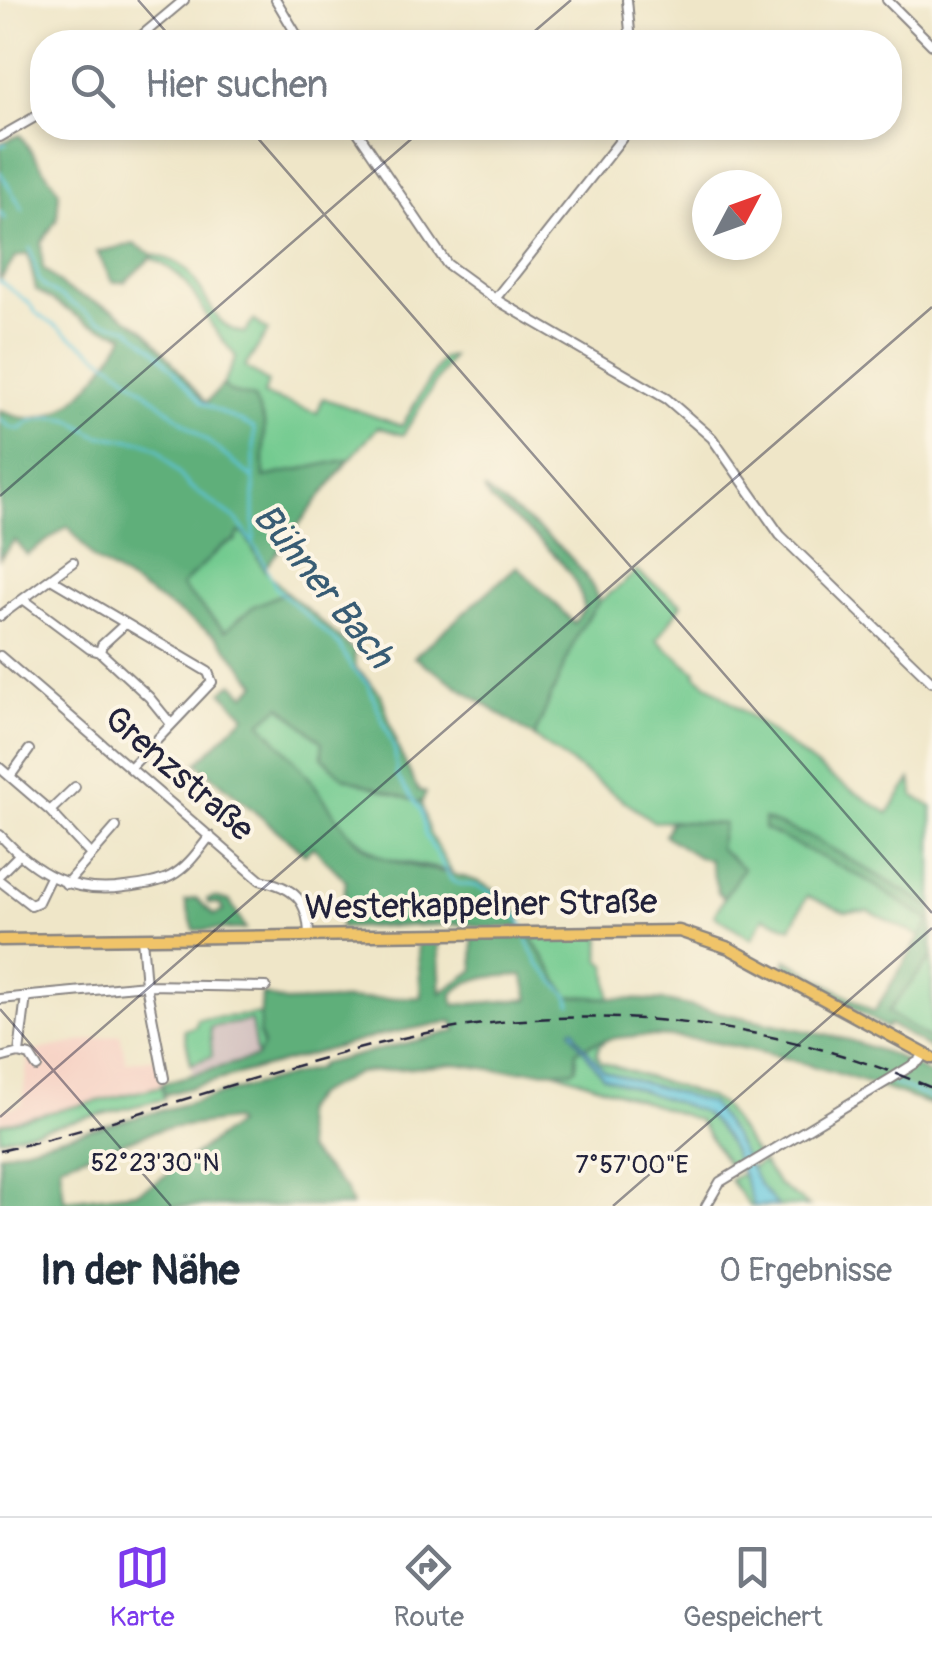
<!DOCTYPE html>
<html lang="de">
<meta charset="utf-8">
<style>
body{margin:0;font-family:Pangolin,sans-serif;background:#f2f2f3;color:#1f2937}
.compass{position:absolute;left:692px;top:170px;width:90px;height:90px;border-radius:50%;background:#fff;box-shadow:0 5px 15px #0003;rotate:49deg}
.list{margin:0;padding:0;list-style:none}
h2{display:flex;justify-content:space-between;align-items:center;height:130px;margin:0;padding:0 40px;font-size:42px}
h2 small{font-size:32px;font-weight:400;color:#747a83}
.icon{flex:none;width:55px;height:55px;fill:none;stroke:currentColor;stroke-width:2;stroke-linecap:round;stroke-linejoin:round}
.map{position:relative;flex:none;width:932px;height:1206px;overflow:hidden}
.search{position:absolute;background:#fff;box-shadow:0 5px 15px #0003;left:30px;right:30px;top:30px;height:110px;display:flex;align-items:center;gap:25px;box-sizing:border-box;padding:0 35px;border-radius:40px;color:#747a83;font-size:38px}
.sheet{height:310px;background:#fff}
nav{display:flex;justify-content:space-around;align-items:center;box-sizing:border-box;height:140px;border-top:2px solid #e0e1e3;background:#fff;font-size:28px;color:#747a83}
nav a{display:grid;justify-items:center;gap:5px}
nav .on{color:#7c3aed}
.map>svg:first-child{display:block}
</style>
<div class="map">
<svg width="932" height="1206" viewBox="0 0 932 1206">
<rect width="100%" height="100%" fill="#fcf5e5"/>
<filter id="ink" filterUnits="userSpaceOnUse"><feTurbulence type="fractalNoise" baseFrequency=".01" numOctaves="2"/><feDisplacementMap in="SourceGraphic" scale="20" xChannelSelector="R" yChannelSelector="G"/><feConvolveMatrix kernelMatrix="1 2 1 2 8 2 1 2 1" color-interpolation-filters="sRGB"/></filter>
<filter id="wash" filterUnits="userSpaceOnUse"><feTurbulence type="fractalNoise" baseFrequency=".0048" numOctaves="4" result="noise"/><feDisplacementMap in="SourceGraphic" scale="40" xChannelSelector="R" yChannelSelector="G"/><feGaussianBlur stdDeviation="2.25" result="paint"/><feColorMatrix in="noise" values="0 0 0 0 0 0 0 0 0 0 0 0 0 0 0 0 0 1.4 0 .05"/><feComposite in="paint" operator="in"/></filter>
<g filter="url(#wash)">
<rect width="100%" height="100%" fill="#efe6c8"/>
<path fill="#f6d2c4" d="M120 1034 126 1062 157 1058 162 1086 0 1124V1110L22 1105 28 1055 42 1049Z"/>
<path fill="#d1bfbe" d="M252 1021 257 1057 193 1075 191 1064 212 1056 209 1027Z"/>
<path fill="#73cb90" stroke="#4a7666" stroke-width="2.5" d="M154 255C168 259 181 262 190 274 207 294 214 330 245 333L254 320 268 331 245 367 268 382 264 395 317 413 323 398 402 426 442 358 452 356 403 435 378 427 350 459 264 477V422L254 399 230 392 223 385 236 357C227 345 215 332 208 319 192 289 182 271 150 258Z
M239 532 245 534 264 569 286 592 254 606 225 631 180 585 223 546 236 540Z
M636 571 682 604 657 640 696 672 695 675 831 777 888 813 911 779 914 796 932 807V907L813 838 764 828 863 878 930 921 921 937 868 911 845 912 807 896 791 928 764 917 752 939 714 915 742 868 672 821 654 822 534 737C547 706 576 620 600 601 615 590 622 586 636 571Z
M280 706 323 742 343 777 421 803 429 833 451 871 382 858 346 830 309 777 261 723Z
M601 936 600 960 607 966 610 998 568 996 531 937Z
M932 957V1041L887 1012Z
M263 1014 259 1034 264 1045 257 1057 251 1021 210 1027 212 1056 191 1064 184 1030 196 1026 197 1019Z
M608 1038 599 1046 597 1054 601 1062 708 1097 722 1105 757 1156 732 1171 698 1120 552 1070 571 1071 577 1061 575 1051Z
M162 1086 164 1099 0 1139V1124Z
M762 1162 779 1185 809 1206H749L730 1180Z"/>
<path fill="#5eaf7a" stroke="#40685a" stroke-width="2.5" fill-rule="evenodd" d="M20 135 59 191 57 219 41 243 43 268 67 290 114 310 146 331 206 403 223 385 230 392 254 398 264 422V477L350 459 264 569 245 535 239 532 236 540 222 546 181 586 225 631 254 606 286 592 295 599 354 651 356 668 381 694 398 748 418 790 426 793 421 803 343 777 322 757V742L281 706 261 723C277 741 293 757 307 775 330 803 348 845 384 858 430 875 491 868 521 917L519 927 487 928 468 924 340 928 346 881 313 847 305 854 197 763 245 716 222 692 233 683 245 695 257 684 217 637 94 559 68 526 27 555 15 540 0 558V410C58 441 99 377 125 335L88 323 36 290 28 254 16 257 0 280V143Z
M134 244 154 255 125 282H112L97 252Z
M484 489C522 519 583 553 599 602L579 631 534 737 414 657 517 566 574 623 584 608C576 561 523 528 489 499Z
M764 819 813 838 932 907V957L888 1012 932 1041V1050L889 1024 886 1028 784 965 787 959 874 1012 930 921 863 878 764 829Z
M671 821 724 824 719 848 743 868 724 898 718 892 709 859 698 857 665 836Z
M214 897 230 901 246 929 194 930 185 901 196 898 214 915 223 911 220 904 208 903 207 899Z
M472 936 531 937 568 996 666 1001 849 1040 893 1055 932 1075V1105C849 1077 655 1005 576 1051V1068L571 1071 496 1070 456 1064 358 1073 315 1095 301 1112 306 1150 345 1188 352 1206H0V1154L318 1068 321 1064 456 1031 453 1021 381 1035 164 1095 162 1083 257 1057 263 1045 259 1034 262 994 285 1002 421 997 417 937H438L441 993 474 970ZM523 975 529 999 454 1005 453 994C469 974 500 977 523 975ZM232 1120 236 1124 155 1183 137 1192 64 1200 60 1164 162 1129Z"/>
<path fill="#61c7de" stroke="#42748c" stroke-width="2.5" d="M571 1029H575L577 1037 604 1071 710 1103 732 1134 759 1184 777 1206H754C742 1173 730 1131 700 1111L603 1077 572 1034Z"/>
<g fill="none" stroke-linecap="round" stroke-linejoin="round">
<path stroke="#61c7de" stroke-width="2.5" d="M0 146 6 144
M0 172 23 210
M0 212 5 220
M30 248 39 280 45 287 98 320 128 328 155 350 202 403 254 428V476
M0 281 29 303 36 313 114 366 254 479V540
M0 419 11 428 21 429 30 421 52 417 71 420 98 436 145 442 159 450 189 486 237 520 258 551 276 588 340 646 351 667 368 684 395 751 397 776 421 811 425 835 452 881C460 886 467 884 476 886 495 892 519 913 525 931
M527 939 538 964 568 996 571 1004
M892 1083 932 1099"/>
</g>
</g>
<g filter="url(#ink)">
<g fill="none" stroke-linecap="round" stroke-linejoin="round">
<defs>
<path id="minor" d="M276 0 301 42
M627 0 631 42
M887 0 932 45
M134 42 184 0
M355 128 447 264 495 299 667 399 712 438 780 535 932 682
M0 137 42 113
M495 299 630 128
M51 579 208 672 212 682 130 768
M23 599 90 649 100 652 149 697 171 724
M0 616 73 562
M100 652 102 645 125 624
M0 656 260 880C294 887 308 900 309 935
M0 768 50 811 91 855
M11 775 29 750
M50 811 75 787
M0 835C35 873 73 895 125 887 141 885 158 883 171 876 188 867 199 850 210 836
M0 874 19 855
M0 881 31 905 38 902 50 877
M66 884 116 827
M142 938 146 985 164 1078
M0 999 146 985 266 987
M19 1053 26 996
M0 1058 19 1053 30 1056 37 1067
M706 1206 720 1182 892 1078 919 1061 924 1054"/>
<path id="major" d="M0 940 679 931 729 948 932 1058"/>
</defs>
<use href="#minor" stroke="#888482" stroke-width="12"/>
<use href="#major" stroke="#888482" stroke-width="15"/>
<use href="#minor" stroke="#fff" stroke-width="8"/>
<use href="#major" stroke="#f0c469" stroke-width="10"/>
<path stroke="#22223b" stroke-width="2.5" stroke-dasharray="15 8" stroke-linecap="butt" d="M0 1151C136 1119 267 1069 403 1038 581 998 764 1017 932 1088"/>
</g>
</g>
<path fill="none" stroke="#22223b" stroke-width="2.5" stroke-opacity="0.45" d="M138 0 175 42M522 42 571 0M249 128 932 913M0 496 424 128M0 1009 171 1206M0 1117 932 307M613 1206 932 928"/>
<g text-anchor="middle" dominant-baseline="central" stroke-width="8" stroke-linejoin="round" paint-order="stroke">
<g font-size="35" fill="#22223b" stroke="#fcf5e5">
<text transform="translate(179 774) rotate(41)">Grenzstraße</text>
<text transform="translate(481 905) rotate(-1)">Westerkappelner Straße</text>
</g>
<g font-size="38" font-style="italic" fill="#385c74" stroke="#fcf5e5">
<text transform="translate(323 586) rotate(51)">Bühner Bach</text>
</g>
</g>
<g font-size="25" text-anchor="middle" fill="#22223b" stroke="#fcf5e5" stroke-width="8" stroke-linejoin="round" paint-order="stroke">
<text x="155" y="1171">52°23'30"N</text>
<text x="632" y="1173">7°57'00"E</text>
</g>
</svg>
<svg class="compass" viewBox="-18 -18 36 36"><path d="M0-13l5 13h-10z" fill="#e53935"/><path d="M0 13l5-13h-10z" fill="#747a83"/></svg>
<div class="search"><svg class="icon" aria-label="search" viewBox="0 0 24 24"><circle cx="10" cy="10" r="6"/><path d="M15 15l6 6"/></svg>Hier suchen</div>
</div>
<section class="sheet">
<h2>In der Nähe<small>0 Ergebnisse</small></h2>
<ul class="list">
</ul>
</section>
<nav>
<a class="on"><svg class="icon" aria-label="map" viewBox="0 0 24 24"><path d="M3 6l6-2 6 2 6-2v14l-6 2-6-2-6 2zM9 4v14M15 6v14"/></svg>Karte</a>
<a><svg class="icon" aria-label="directions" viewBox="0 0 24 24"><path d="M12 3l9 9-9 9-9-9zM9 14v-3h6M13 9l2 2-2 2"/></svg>Route</a>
<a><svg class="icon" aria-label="saved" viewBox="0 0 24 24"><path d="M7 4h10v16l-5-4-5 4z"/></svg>Gespeichert</a>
</nav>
